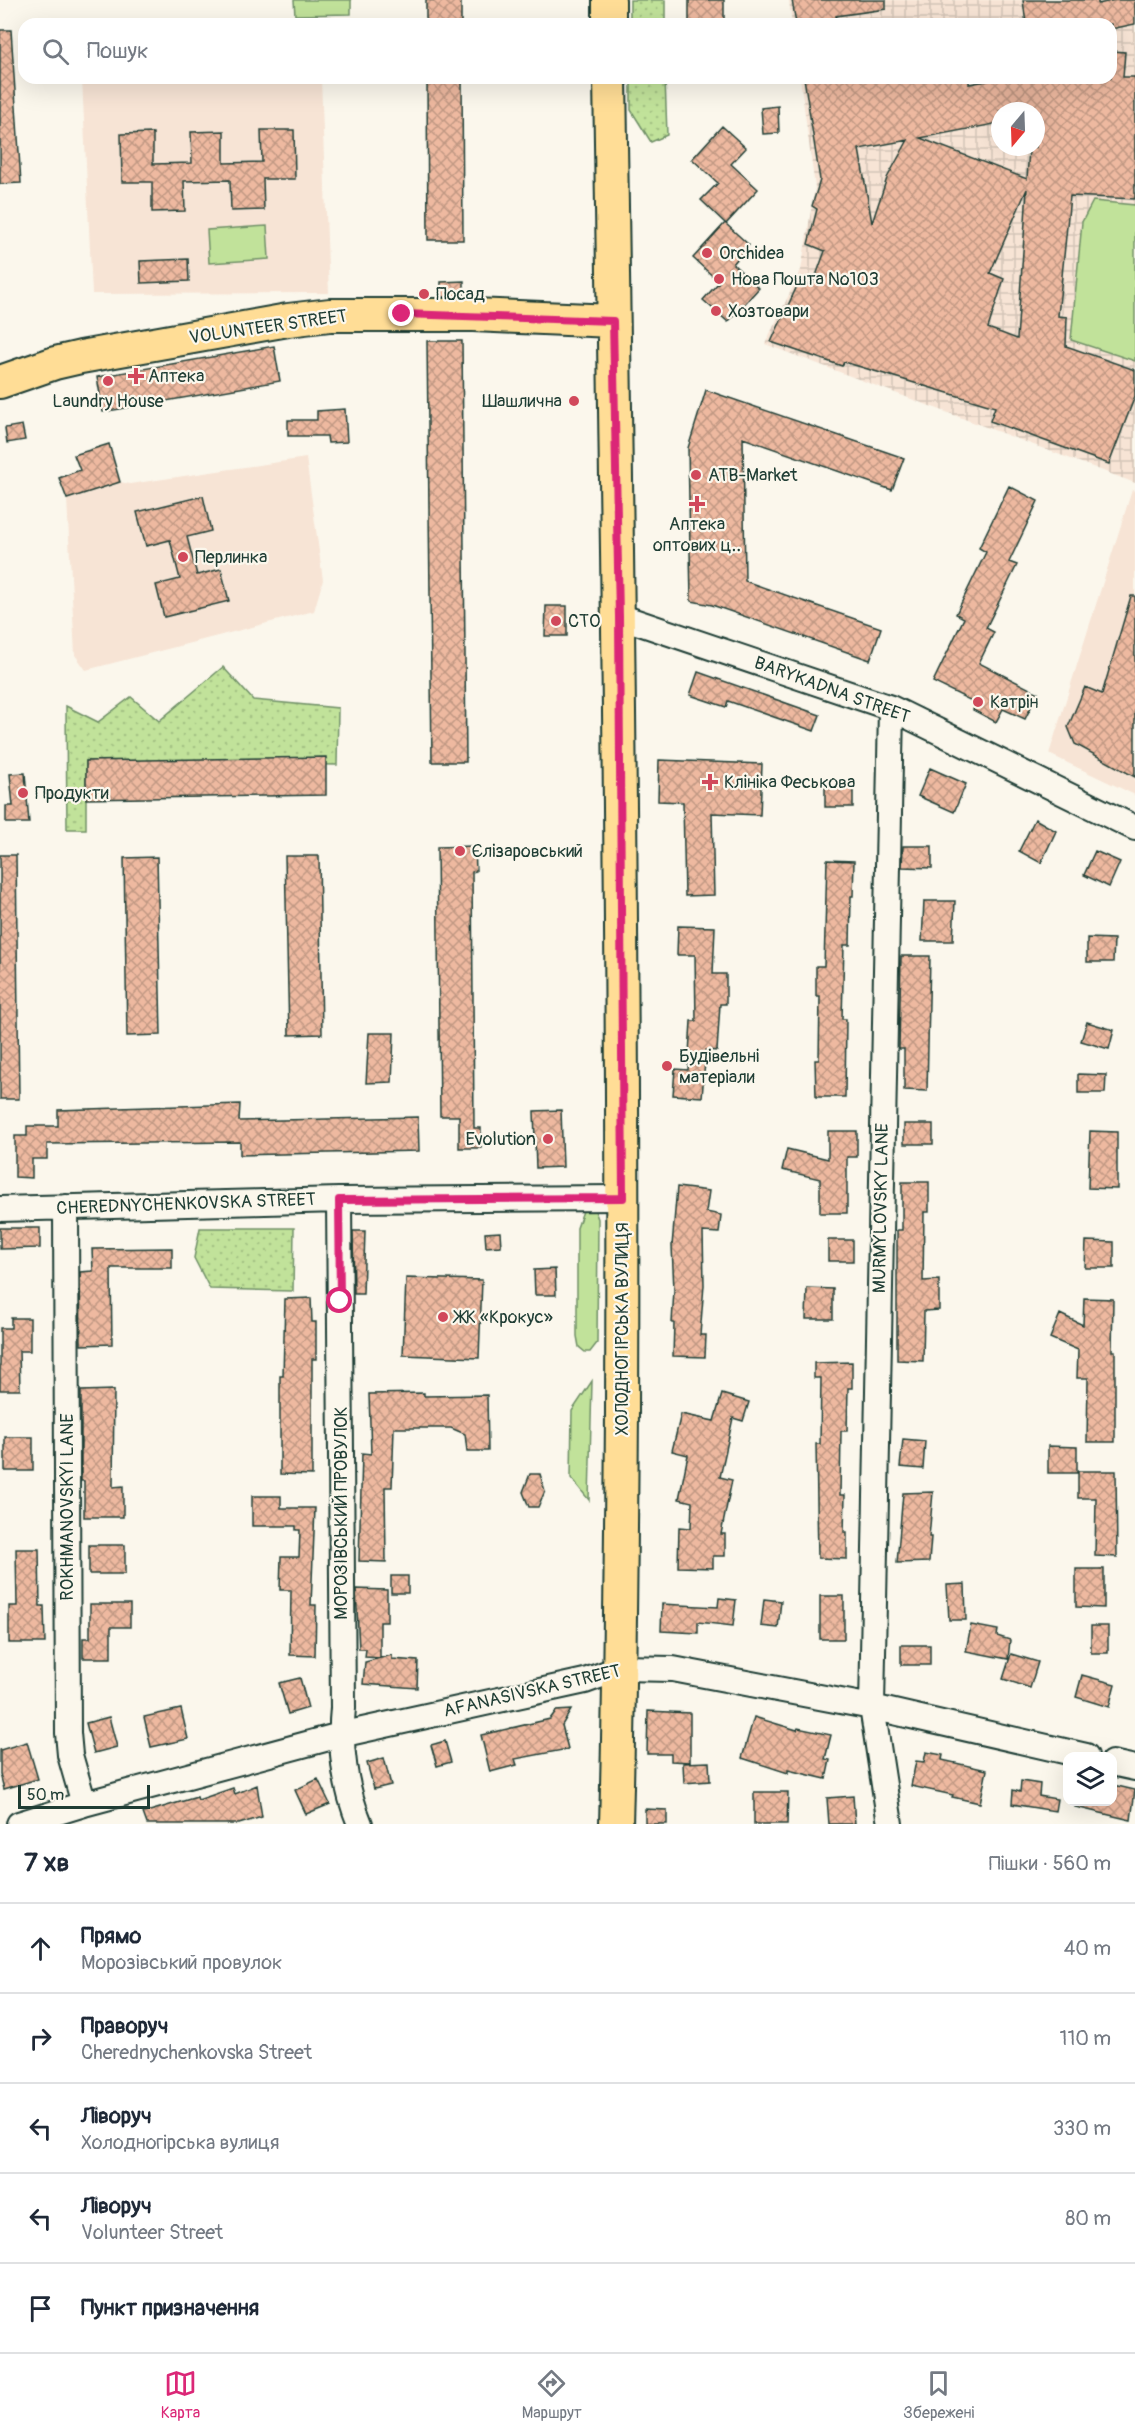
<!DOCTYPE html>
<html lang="uk">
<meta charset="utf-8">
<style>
body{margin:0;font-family:Pangolin,sans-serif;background:#f6f6f7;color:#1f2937}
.controls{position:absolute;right:18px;bottom:18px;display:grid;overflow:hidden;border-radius:12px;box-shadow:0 6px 24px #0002}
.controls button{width:54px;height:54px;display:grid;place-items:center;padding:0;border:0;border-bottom:2px solid #e0e1e3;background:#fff;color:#1f2937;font:30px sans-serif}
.compass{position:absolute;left:991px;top:102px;width:54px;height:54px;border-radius:50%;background:#fff;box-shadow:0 6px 24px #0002;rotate:199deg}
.scale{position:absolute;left:18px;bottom:15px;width:132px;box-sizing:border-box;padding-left:6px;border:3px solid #1f3d34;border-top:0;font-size:16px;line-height:21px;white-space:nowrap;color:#1f3d34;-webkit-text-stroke:4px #fbf7ec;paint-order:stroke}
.stop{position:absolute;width:18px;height:18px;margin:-14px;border:4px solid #db2777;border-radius:50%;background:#fff}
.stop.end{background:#db2777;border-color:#fff;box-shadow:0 2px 6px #0008}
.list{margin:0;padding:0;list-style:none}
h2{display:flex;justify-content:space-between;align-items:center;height:78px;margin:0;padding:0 24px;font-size:26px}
h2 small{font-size:20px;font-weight:400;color:#747a83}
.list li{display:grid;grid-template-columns:39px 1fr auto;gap:18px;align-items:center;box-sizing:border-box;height:90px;padding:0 24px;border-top:2px solid #e0e1e3}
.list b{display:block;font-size:22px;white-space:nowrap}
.list p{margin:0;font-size:20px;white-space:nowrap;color:#747a83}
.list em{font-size:20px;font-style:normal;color:#747a83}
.icon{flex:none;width:33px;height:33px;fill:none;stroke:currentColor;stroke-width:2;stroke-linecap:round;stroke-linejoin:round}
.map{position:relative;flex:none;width:1135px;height:1824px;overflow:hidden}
.search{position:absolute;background:#fff;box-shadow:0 6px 24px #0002;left:18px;right:18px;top:18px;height:66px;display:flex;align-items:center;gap:15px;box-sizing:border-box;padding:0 21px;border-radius:18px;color:#747a83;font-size:22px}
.sheet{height:528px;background:#fff}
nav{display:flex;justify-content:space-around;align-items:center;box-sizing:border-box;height:84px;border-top:2px solid #e0e1e3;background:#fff;font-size:16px;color:#747a83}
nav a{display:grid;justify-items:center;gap:3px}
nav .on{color:#db2777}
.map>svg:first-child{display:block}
</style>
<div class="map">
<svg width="1135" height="1824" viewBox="0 0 1135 1824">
<defs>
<pattern id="industrial-grid" width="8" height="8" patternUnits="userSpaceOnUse" patternTransform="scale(1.5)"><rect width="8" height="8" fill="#f7e4d5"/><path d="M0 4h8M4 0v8" fill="none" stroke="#d3c4b7"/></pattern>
<pattern id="park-dots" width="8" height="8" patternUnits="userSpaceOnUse" patternTransform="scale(1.5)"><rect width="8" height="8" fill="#c1e29a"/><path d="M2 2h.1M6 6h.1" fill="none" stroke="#a5c385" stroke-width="1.8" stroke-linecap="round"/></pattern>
<pattern id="building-cross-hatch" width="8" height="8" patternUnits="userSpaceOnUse" patternTransform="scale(1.5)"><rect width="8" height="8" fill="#eeb9a0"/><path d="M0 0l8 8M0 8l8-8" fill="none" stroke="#c09883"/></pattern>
</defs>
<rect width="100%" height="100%" fill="#fbf7ec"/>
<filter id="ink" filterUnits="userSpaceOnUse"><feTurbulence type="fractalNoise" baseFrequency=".0167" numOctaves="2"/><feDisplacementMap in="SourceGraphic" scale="12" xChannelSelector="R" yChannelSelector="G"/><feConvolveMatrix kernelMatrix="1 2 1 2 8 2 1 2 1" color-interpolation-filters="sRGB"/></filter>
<g filter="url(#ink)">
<path fill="#f7e4d5" d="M82 78H321L329 293 92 294Z
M306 458 323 580 314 611 86 670 75 655 67 499 120 482 130 484Z
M1132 490 1135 491V795L1049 754Z"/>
<path fill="url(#industrial-grid)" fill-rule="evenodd" d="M789 0H1135V205L1093 201 1082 222 1071 339 1135 361V483L765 344 801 270 815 187 800 78H1111V24H792ZM1000 111H1036V147H1000Z"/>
<path fill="#c1e29a" stroke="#709067" stroke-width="1.5" d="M294 0H351V14L295 15Z
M1093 201 1135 205V361L1071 340 1082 222Z
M267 226 269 259 209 263 207 230Z
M593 1205 598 1219 597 1343 590 1352H585L579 1347 577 1336V1228L584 1208Z
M592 1381 589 1500 571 1478 572 1411Z"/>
<path fill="url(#park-dots)" stroke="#709067" stroke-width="1.5" d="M630 0H665V24H630Z
M631 78H665L667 135 651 142 631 110Z
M223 667 253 700 338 708 337 765 86 761V829H67L66 706 98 722 131 697 159 721Z
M200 1228H294L293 1291 210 1289 194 1258Z"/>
<path fill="url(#building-cross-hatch)" stroke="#1f3d34" stroke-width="1.5" fill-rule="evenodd" d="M426 0H461V24H426Z
M689 0H724V24H689Z
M792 0H886V9L836 16 838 24H796Z
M1023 0H1098V4L1115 0H1135V24L1111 29V24H1026Z
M0 30H11L21 183 0 184Z
M1111 51 1125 52 1123 77H1135V199L1070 196 1058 316 1067 317 1066 346 1135 370V396L1109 464 990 421 995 407 844 362 842 366 771 342 798 284H813L825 251 808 244 817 209 812 206 820 180 804 78H969V84L1003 78H1111ZM1000 111H1036V147H1029L1027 179 920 138 1000 123ZM908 140 887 178 872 223 859 149ZM1027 189 1025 222 1017 339 988 328 1004 279 990 273Z
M427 78H462L463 240H428Z
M778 106 779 133 763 134 761 108Z
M722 126 746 148 731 164 758 189 726 224 749 245 733 264 759 288 728 322 703 300 719 282 693 258 725 223 701 200 718 183 692 159Z
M261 130H294L295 179H263L264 210 231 211 230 180 184 181 185 211 152 212V182H122L121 134 153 133V164L192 163 191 132 224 131V163L262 162Z
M188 259 189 281 141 283 140 261Z
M464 281V297H441V282Z
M427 341H462L466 762H432Z
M274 346 280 381 103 412 97 377Z
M706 390 904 458 892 490 743 438 745 581 881 628 870 660 712 605 691 601 688 448Z
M345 409 347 442 328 443 327 436H288V420H317V411Z
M22 425 25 440 7 443 5 428Z
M109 444 120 482 67 499 59 478 80 470 74 455Z
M1009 486 1038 501 1009 562 1017 565 986 628 994 632 979 663 1038 693 1025 719 1003 709 996 722 973 710 976 703 933 682 964 618 956 614 986 552 979 548Z
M203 496 211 531 187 537 197 575 221 569 229 601 164 617 156 585 180 579 170 540 146 546 137 512Z
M1131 596H1135V777L1075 744 1068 727 1085 687 1102 694Z
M546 606H567V636H545Z
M698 672 820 715 814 731 728 701 726 707 690 695Z
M326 757V795L86 799V761Z
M659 760 762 764 760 815 712 813 714 895 685 896 683 802 658 801Z
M930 768 966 784 954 812 918 796Z
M25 773 29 823H6V806H13L10 774Z
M825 786H853V807H825Z
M1035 819 1056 831 1041 863 1019 851Z
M475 846 476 871 472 872 474 1128H481V1148H459V1116H440L437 847Z
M903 846H932V868L902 867Z
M1095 851 1120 862 1109 887 1084 875Z
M0 855H16L19 1099H0Z
M285 856H319L322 1034 289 1035Z
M157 857 161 1035 127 1036 124 858Z
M827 860 854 861 853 896H851L850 945H844L842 1019H846L845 1097H816L815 1060H819L820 996H816V966H824Z
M924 901H955L953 941H922Z
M678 926 715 927 713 974H726V1004H720L717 1051 706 1050 702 1097 673 1095 675 1069 688 1070 691 1021H696L695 955H677Z
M1087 938 1114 939 1113 962H1087Z
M901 956H930L927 1091 904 1090V1049H899Z
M1087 1022 1114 1030 1109 1049 1081 1041Z
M369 1033H394L392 1082 366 1083Z
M1078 1074 1106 1075 1105 1093H1078Z
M240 1104 239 1121 418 1117 419 1151 240 1155V1142L47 1144V1159H32V1178L15 1177V1136H27V1126H58V1110Z
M561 1110 563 1167 536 1168 534 1111Z
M904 1124H933V1144H904Z
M828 1131H857V1157H847V1213H820V1179L782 1170 787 1149 828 1159Z
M1090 1131 1117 1132V1189L1088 1188Z
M902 1182H929V1212H924L923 1281 939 1280V1310L924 1311 923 1361 897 1360V1230H902Z
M677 1187 709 1191 706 1212 721 1215 719 1233 703 1232 704 1285 700 1335H706L705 1357 673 1356 674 1323H672L674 1290 672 1246Z
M0 1228H40V1248L0 1249Z
M353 1231H365L363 1294H354Z
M500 1232 501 1246 486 1247 485 1233Z
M828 1240H853V1261H828Z
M1086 1241 1114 1242V1268H1085Z
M172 1248V1268H111L112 1344 81 1345 80 1272 93 1271 92 1249Z
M555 1269 556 1295H535L534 1270Z
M406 1278 482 1280 479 1358 403 1355Z
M807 1288 833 1289V1319H806Z
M311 1298 312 1322H316V1359H312V1475L280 1474V1376H283L285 1299Z
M1084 1298 1113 1299 1112 1351H1115V1442H1087L1088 1378H1077L1078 1350 1050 1338 1060 1314 1083 1325Z
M11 1318H30V1351H19L20 1390H0V1328H11Z
M852 1362V1388H848L847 1431H841L840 1495H845L844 1532H847V1559L818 1558 816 1444H820L821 1378H814V1363Z
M114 1390 113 1487 123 1486V1517H84V1481H81V1391Z
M424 1393V1396L487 1395 488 1451H467L465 1434 451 1428H394L392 1487H385L386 1562 359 1561 362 1453 371 1454 369 1394Z
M722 1394 749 1402 743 1421 733 1418 720 1477 732 1480 721 1534H725V1556H713V1568L678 1567 679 1527 691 1528 692 1502 679 1499 688 1455 672 1451 681 1414 714 1421Z
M5 1437H33V1471H5Z
M903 1439 925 1441 923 1469 900 1467Z
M1048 1446 1077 1447V1473H1048Z
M1078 1471H1116L1117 1557 1095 1556 1096 1498H1078Z
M530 1474H540L545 1491 538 1507H529L523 1492Z
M933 1492 929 1537H931L929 1562 897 1563 903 1493Z
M252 1496H281V1508H315L311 1605H316L315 1656 290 1655 291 1590H280L281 1557H299L300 1530H296V1526H252Z
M89 1545H125V1574H89Z
M16 1549H39L40 1606H44L45 1643H9V1606H17Z
M1076 1569H1104V1608L1076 1607Z
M391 1576H408V1593H391Z
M965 1584 966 1620H949L947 1585Z
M356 1589 387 1590V1622H380V1658L365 1657 366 1649H359Z
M820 1596H844V1639H820Z
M719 1598 736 1600 733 1626 698 1622V1633L661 1631 662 1604 718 1607Z
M764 1599 781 1601 778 1628 761 1626Z
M90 1604H130V1627H111V1658H83V1638H90Z
M971 1625 998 1630 997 1636 1010 1640 1008 1659 966 1651Z
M1091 1626H1108V1653H1091Z
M901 1645H930V1665H901Z
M1011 1654 1038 1662 1030 1688 1003 1679Z
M392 1655V1659L418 1661 417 1688 363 1684 365 1662Z
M1082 1675 1115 1684 1109 1707 1076 1697Z
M300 1678 308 1708 288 1714 279 1683Z
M181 1709 188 1739 151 1747 144 1717Z
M571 1710 562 1725 568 1749 515 1759 517 1765 490 1772 481 1735 550 1719 556 1711Z
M648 1711 690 1713V1762L671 1761V1754H647Z
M109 1717 117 1747 94 1753 86 1723Z
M754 1717 797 1730 798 1728 831 1735 825 1759 830 1760 826 1779 788 1770V1773L742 1758Z
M445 1741 451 1762 437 1766 431 1745Z
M27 1742 38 1779 4 1789 0 1774V1750Z
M926 1752 943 1755 942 1760 987 1770 980 1803 952 1797 953 1795 911 1786 916 1761 924 1762Z
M384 1758 391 1785 374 1789 367 1763Z
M709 1762 710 1781 684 1783 683 1763Z
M318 1779 330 1804 306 1814 295 1790Z
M1021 1781 1040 1784 1039 1796 1057 1799 1055 1811 1012 1804 1013 1790 1020 1792Z
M257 1785 262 1817 239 1824H147L143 1813 197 1797 198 1800 233 1788 235 1794Z
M1113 1785 1135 1790 1131 1820 1075 1807 1076 1802H1113Z
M754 1792H788L787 1824H754Z
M853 1796 855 1824H829L827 1798Z
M645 1809 667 1810V1824H645Z"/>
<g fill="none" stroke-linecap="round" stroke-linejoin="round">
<defs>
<path id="minor" d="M619 616 891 708 1135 828
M339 1200 343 1708C339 1746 345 1788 360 1824
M66 1207 68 1733 70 1755 84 1804
M0 1209 339 1200 623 1198
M1112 1763 1135 1768
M19 1824 84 1804 340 1735 585 1681 621 1668 673 1669 872 1707 1086 1756
M890 1824 872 1707 891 708"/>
<path id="major" d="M609 0V24
M610 78C617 523 624 967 622 1412 621 1549 620 1686 616 1824
M0 382 55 363 81 357 288 320 330 315H473L613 321"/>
</defs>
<use href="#minor" stroke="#1f3d34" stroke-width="28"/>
<use href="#major" stroke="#1f3d34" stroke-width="36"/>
<use href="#minor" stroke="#fbf7ec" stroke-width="24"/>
<use href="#major" stroke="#ffdd96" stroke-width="32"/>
</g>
</g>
<g fill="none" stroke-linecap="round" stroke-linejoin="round" filter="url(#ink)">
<path stroke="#db2777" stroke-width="8" d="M340 1301 339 1200 623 1198 619 616 613 321 402 314"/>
</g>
<g fill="#d1495b" stroke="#fbf7ec" stroke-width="2">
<circle cx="707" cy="253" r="6"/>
<circle cx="719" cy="279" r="6"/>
<circle cx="424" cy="294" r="6"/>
<circle cx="716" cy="311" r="6"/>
<path d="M133 367h6v6h6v6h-6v6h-6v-6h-6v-6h6z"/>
<circle cx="108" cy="381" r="6"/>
<circle cx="574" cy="401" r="6"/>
<circle cx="696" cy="475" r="6"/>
<path d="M694 495h6v6h6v6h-6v6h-6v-6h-6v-6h6z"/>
<circle cx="183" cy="557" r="6"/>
<circle cx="556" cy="621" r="6"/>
<circle cx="978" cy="702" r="6"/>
<path d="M707 773h6v6h6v6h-6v6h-6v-6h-6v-6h6z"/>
<circle cx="23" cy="793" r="6"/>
<circle cx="460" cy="851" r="6"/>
<circle cx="667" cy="1066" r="6"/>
<circle cx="548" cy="1139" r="6"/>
<circle cx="443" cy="1317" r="6"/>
</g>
<g text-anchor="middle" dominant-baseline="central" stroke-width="4.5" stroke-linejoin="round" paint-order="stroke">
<g font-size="18" fill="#1f3d34" stroke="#fbf7ec" text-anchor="start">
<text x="719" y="253">Orchidea</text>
<text x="731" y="279">Нова Пошта №103</text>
<text x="436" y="294">Посад</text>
<text x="728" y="311">Хозтовари</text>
<text x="148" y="376">Аптека</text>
<text x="108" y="401" text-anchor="middle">Laundry House</text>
<text x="562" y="401" text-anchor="end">Шашлична</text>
<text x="708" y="475">ATB-Market</text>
<text x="697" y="524" text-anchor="middle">Аптека<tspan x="697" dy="21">оптових ц‥</tspan></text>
<text x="195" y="557">Перлинка</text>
<text x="568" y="621">СТО</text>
<text x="990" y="702">Катрін</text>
<text x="724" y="782">Клініка Феськова</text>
<text x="35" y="793">Продукти</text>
<text x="472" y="851">Єлізаровський</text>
<text x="679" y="1056">Будівельні<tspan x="679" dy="21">матеріали</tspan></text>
<text x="536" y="1139" text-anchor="end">Evolution</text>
<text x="455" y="1317">ЖК «Крокус»</text>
</g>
<g font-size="18" fill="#1f3d34" stroke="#fbf7ec">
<text transform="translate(268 327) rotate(-8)">VOLUNTEER STREET</text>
<text transform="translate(832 690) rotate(20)">BARYKADNA STREET</text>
<text transform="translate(186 1204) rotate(-2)">CHEREDNYCHENKOVSKA STREET</text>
<text transform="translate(881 1208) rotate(-89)">MURMYLOVSKY LANE</text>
<text transform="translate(622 1329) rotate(-90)">ХОЛОДНОГІРСЬКА ВУЛИЦЯ</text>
<text transform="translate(67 1507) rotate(-90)">ROKHMANOVSKYI LANE</text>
<text transform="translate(341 1513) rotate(-90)">МОРОЗІВСЬКИЙ ПРОВУЛОК</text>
<text transform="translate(532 1691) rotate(-13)">AFANASIVSKA STREET</text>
</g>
</g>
</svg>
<div class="controls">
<button><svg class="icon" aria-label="layers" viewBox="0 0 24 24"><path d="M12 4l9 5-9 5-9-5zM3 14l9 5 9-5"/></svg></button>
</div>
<svg class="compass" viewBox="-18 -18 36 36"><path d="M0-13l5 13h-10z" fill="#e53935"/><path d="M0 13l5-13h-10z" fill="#747a83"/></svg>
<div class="scale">50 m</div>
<div class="stop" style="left:340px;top:1301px"></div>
<div class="stop end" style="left:402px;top:314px"></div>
<div class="search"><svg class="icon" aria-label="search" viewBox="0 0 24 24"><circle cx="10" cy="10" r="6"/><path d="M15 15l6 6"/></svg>Пошук</div>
</div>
<section class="sheet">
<h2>7 хв<small>Пішки · 560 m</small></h2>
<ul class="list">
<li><svg class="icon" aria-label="ahead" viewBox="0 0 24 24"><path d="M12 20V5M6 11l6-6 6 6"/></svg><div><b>Прямо</b><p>Морозівський провулок</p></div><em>40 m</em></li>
<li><svg class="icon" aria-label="right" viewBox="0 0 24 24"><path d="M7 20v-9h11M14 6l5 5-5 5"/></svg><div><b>Праворуч</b><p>Cherednychenkovska Street</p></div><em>110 m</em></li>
<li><svg class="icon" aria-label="left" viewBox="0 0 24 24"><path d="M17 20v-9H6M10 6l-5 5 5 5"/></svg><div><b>Ліворуч</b><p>Холодногірська вулиця</p></div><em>330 m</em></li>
<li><svg class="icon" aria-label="left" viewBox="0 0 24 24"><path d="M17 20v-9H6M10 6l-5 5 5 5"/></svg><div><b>Ліворуч</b><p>Volunteer Street</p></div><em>80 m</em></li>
<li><svg class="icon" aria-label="arrive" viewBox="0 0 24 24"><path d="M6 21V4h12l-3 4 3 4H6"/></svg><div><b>Пункт призначення</b></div></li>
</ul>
</section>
<nav>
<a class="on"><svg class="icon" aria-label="map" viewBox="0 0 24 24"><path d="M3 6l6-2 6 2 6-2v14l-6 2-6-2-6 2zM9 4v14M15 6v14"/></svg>Карта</a>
<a><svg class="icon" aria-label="directions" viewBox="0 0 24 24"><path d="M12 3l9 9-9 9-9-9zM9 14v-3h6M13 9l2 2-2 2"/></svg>Маршрут</a>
<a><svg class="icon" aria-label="saved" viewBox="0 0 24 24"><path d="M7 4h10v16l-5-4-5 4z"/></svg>Збережені</a>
</nav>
